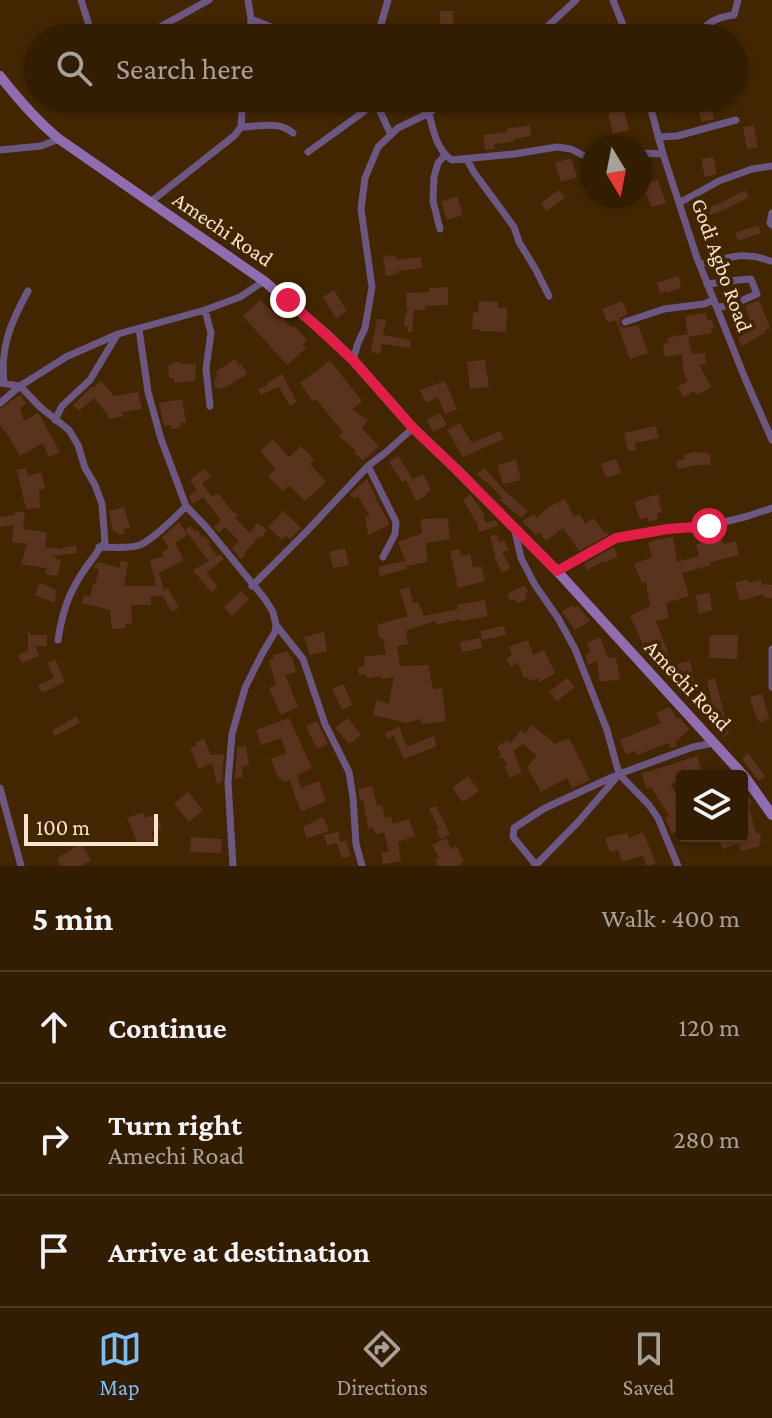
<!DOCTYPE html>
<meta charset="utf-8">
<style>
body{margin:0;font-family:"Crimson Pro",serif;background:#3d2911;color:#f1f3f6}
.controls{position:absolute;right:24px;bottom:24px;display:grid;overflow:hidden;border-radius:8px;box-shadow:0 2px 6px #0004}
.controls button{width:72px;height:72px;display:grid;place-items:center;padding:0;border:0;border-bottom:2px solid #4d3a24;background:#321c02;color:#f1f3f6;font:40px sans-serif}
.compass{position:absolute;left:580px;top:136px;width:72px;height:72px;border-radius:50%;background:#321c02;box-shadow:0 2px 6px #0004;rotate:170deg}
.scale{position:absolute;left:24px;bottom:20px;width:134px;box-sizing:border-box;padding-left:8px;border:4px solid #f6e3d1;border-top:0;font-size:22px;line-height:28px;white-space:nowrap;color:#f6e3d1;-webkit-text-stroke:6px #422602;paint-order:stroke}
.stop{position:absolute;width:24px;height:24px;margin:-18px;border:6px solid #e11d48;border-radius:50%;background:#fff}
.stop.end{background:#e11d48;border-color:#fff;box-shadow:0 2px 8px #0008}
.list{margin:0;padding:0;list-style:none}
h2{display:flex;justify-content:space-between;align-items:center;height:104px;margin:0;padding:0 32px;font-size:34px}
h2 small{font-size:26px;font-weight:400;color:#a8a199}
.list li{display:grid;grid-template-columns:52px 1fr auto;gap:24px;align-items:center;box-sizing:border-box;height:112px;padding:0 32px;border-top:2px solid #4d3a24}
.list b{display:block;font-size:30px;white-space:nowrap}
.list p{margin:0;font-size:26px;white-space:nowrap;color:#a8a199}
.list em{font-size:26px;font-style:normal;color:#a8a199}
.icon{flex:none;width:44px;height:44px;fill:none;stroke:currentColor;stroke-width:2;stroke-linecap:round;stroke-linejoin:round}
.map{position:relative;flex:none;width:772px;height:866px;overflow:hidden}
.search{position:absolute;background:#321c02;box-shadow:0 2px 6px #0004;left:24px;right:24px;top:24px;height:88px;display:flex;align-items:center;gap:20px;box-sizing:border-box;padding:0 28px;border-radius:44px;color:#a8a199;font-size:30px}
.sheet{height:440px;background:#321c02}
nav{display:flex;justify-content:space-around;align-items:center;box-sizing:border-box;height:112px;border-top:2px solid #4d3a24;background:#321c02;font-size:22px;color:#a8a199}
nav a{display:grid;justify-items:center;gap:4px}
nav .on{color:#7dbef9}
.map>svg:first-child{display:block}
</style>
<div class="map">
<svg width="772" height="866" viewBox="0 0 772 866">
<rect width="100%" height="100%" fill="#422602"/>
<path fill="#5a331f" d="M440 11H453V31H440Z
M710 102 714 119 702 122 697 105Z
M624 109 629 130 613 134 608 113Z
M530 125 531 136 514 139 515 141 494 144 495 149 485 150 483 135 507 132V129Z
M754 125 758 147 747 149 743 127Z
M713 157 717 174 705 177 701 159Z
M571 158 577 177 561 182 555 163Z
M658 180 666 203 651 207 647 194 640 196V185Z
M559 190 565 198 546 211 541 203Z
M745 190 749 197 726 209 702 218 699 211 723 202Z
M457 196 463 215 447 220 441 202Z
M758 225 761 233 738 241 735 233Z
M395 255 396 260 421 257 422 268 398 271V274L386 276 383 257Z
M678 276 681 284 679 285 681 288 666 293V291L660 293 657 283Z
M448 287V305L425 306V310H414L412 332H408V326H404L405 314H407L406 293 430 292 429 288Z
M334 290 347 311 336 318 323 297Z
M260 300 279 318 281 316 292 328 294 326 307 340 303 344 306 348 287 365 243 316Z
M759 300 770 328 765 330 766 332 742 346 737 337 753 328 745 306Z
M479 301 498 302V308H507L506 332 480 331V329H472L473 312H478Z
M622 301 628 314 620 318 619 325 624 328 638 325 648 353 630 359 616 320 608 323 602 309Z
M706 313 707 320H712L714 328H711L712 333 688 337 685 316Z
M377 319 386 320 383 335 411 340 410 348 382 344 380 354 371 352Z
M687 334 692 354 705 353 706 364 699 365 711 387 697 395 694 391 683 397 678 387 688 381 683 371 682 354 665 357 663 344 668 343 667 338Z
M235 359 239 366 241 364 247 374 228 386 220 389 215 387 214 380 218 376 215 372Z
M485 359 489 387 470 389 467 362Z
M330 361 362 401 352 409 368 420 362 429 379 446 363 461 354 452 356 451 339 436 343 432 316 399 313 401 300 383Z
M181 362V364H195L196 366 195 381 174 383V378H169L168 365H171V363Z
M282 374 297 402 290 406 279 387 261 395 258 389 268 385 267 383Z
M101 381 114 396 138 392 142 409 122 412 123 416 109 419 107 413 94 398 79 411 73 405 92 387 93 388Z
M445 381 457 409 445 414 438 397 426 403 420 390Z
M20 395 26 403 20 408 24 421 37 413 39 414 60 452 49 457 43 443 20 456 10 438 0 425V409Z
M182 399 186 422 181 423V427L171 429 170 425 164 426 159 403Z
M440 413 447 425 433 432 427 420Z
M460 423 472 443 500 431 504 439 463 457 447 430Z
M656 426 659 438 635 443 636 450 628 451 624 433Z
M273 439 289 457 301 446 314 460 310 464 326 482 305 501 289 485 283 491 268 476 276 469 260 451Z
M694 452 708 453V455H711L710 465H697L677 469 676 461 685 459 684 455Z
M398 456 413 479 423 474 431 490 425 494 426 496 416 501 406 480 402 482 389 462Z
M616 459 621 473 606 478 601 464Z
M516 460 521 480 503 484 497 465Z
M26 468 28 476 41 472 45 488 39 490 40 508 26 509 17 470Z
M484 468 508 494 528 511 521 518 500 500 502 498 486 481 485 482 477 474Z
M204 469 211 477 202 483 212 497 218 493 231 510 238 515 235 518 250 533 257 523 267 530 261 538 259 537 244 553 245 555 241 559 232 548 239 541 225 527 219 533 214 527 221 520 203 497 193 504 189 496 197 490 190 480Z
M367 479 376 497 375 498 389 523V525L368 535 365 517 370 516 358 496 354 499 350 494Z
M470 494 485 515 483 516 486 523 496 520 498 526 479 532 478 525 463 500Z
M658 494 661 500 658 501 662 512 657 514 658 519 649 522 648 517 640 519 634 502Z
M565 499 574 517 580 514 585 524 593 518 605 533 607 532 609 535 579 551 563 528 546 541 539 532 536 535 524 523 523 520 534 514 537 518 548 507Z
M124 507 130 528 124 529 125 533 118 535 116 531 113 532 109 511Z
M283 511 301 528 290 539 286 536 282 540 268 527Z
M15 512H25L23 529 47 532 45 547 59 549 76 545 77 553 52 556 61 561 57 576 45 574 46 568 21 564 27 544 12 542 14 525 0 527V517L15 515Z
M448 518 450 539 426 543 427 562 407 566 398 542 422 533 421 519Z
M179 522 187 535 175 543 184 560 159 573 164 590 168 588 179 608 172 612 163 596H151V605H131L132 623 125 624V628L112 629 110 610 82 603 84 596 90 597 93 584H95L99 570 94 567 98 562 120 568V561L128 562 124 586H156L150 560 164 556 162 552 169 548 162 537Z
M191 526 195 532 197 530 203 538 205 536 210 542 208 544 217 556 220 555 224 559 206 573 218 587 211 592 193 570 209 561 185 530Z
M497 534 499 542 504 540 509 550 502 552 511 568 502 573 495 559 496 558 490 536Z
M673 537 677 562 699 556 696 544 722 540 723 544 736 541 739 555 710 562 711 565 682 573 689 596 666 603 669 618 656 621 669 655 654 662 646 642 643 644 630 616 650 606 646 582 642 583 634 564 652 557 648 543 655 540Z
M614 547 618 556 605 563 604 561 587 570 584 564Z
M345 548 349 565 333 568 329 552Z
M460 549 461 556 470 554 473 568 481 566 485 581 458 588 450 551Z
M405 561 407 569 380 576 378 567Z
M747 579 748 583 761 580 762 584 772 585V598H764V594L740 601 735 583Z
M40 583 56 590 55 603 35 595Z
M525 585 528 592 525 593 527 599 517 603 515 599 510 601 507 594Z
M409 587 413 603 418 602 424 616 458 609 457 605 485 600 488 616 461 621 460 619 436 625 435 621 411 629 406 631 408 644 397 646 400 666 428 665 433 689 442 688 446 721 422 724 420 719 407 723 373 715 377 700 389 704 394 677 381 679V676L367 678 366 674 359 675 358 667 365 666 364 657 386 654 383 638 380 639 377 625 408 616 400 590Z
M241 591 249 599 232 616 224 607Z
M710 593 712 610 699 614 696 595Z
M572 605 574 608 578 606 590 621 575 630 562 612Z
M504 626 506 635 482 640 480 631Z
M28 630 30 635H47V646H35L39 656 22 663 18 655 28 651Z
M324 632 327 651 310 655 304 637Z
M712 635H738L737 659 709 658V637Z
M600 637 608 658 616 657 620 679 600 682 597 661 588 665 585 655 591 652 587 643Z
M480 638 482 648 462 652 460 642Z
M528 640 533 655 544 650 555 673 540 682 538 678 529 681 528 677 524 678 518 662 511 667 506 659 512 655 509 647Z
M288 651 290 657 292 656 296 672 285 675 298 707 281 715 269 688 276 685 269 660 274 658 273 655Z
M55 659 65 682 42 693 38 685 54 678 47 663Z
M690 661 696 689 684 698 670 683 672 682 668 678 672 676 671 672 680 663Z
M567 678 575 687 557 701 549 692Z
M715 678 729 733 723 737 718 728 708 686V680Z
M343 684 353 705 342 710 332 689Z
M762 694 769 718 760 723 755 714 750 697Z
M670 707 677 719 680 717 689 730 675 742 677 746 671 748 668 743 637 755 635 751 626 755 620 740 661 723 656 713Z
M77 716 80 723 55 736 52 731Z
M289 718 312 768 297 775 301 788 319 781 326 801 302 811 297 802 290 780 285 782 278 777 271 759 287 753 281 738 261 745 256 730Z
M348 718 361 735 349 744 335 728Z
M317 721 328 744 317 749 306 726Z
M532 725 555 744 569 738 590 780 572 788 567 778 541 792 527 767 537 756 523 744 513 751 522 772 510 778 504 766 507 765 503 757 498 759 501 754 497 747 508 740 510 744 521 730 525 734Z
M399 727 407 747 433 736 437 746 404 759 394 736 387 739 385 733Z
M204 739 211 755 224 754 222 782 217 784 212 763 199 769 190 748 197 745 196 742Z
M246 746 249 765 241 766 243 777 235 779 237 747Z
M748 753 765 776 759 781 742 759Z
M697 756 703 775 680 776 681 780 671 784 680 800 675 803 682 818V829L672 834 665 818 669 816 651 787 647 789 641 774Z
M468 776 479 791 463 802 452 788Z
M372 786 377 806 382 805 385 818 391 816 393 824 409 819 415 836 398 842 401 861 383 864 381 853 389 852 384 832 376 835 373 827 368 828 363 800H360L358 789Z
M742 787 753 803 749 805 754 827 757 834 760 833 761 841 759 842 760 846 741 851 739 843 723 849 717 836H742Z
M188 792 203 810 189 822 174 804Z
M436 806 450 834 441 839 436 830 439 828 429 809Z
M143 812 145 818 156 814 162 828 151 833 154 840 139 846 127 818Z
M323 817 329 831 307 838 303 827Z
M338 832 340 842 346 841 351 856 342 858 337 843 327 845 324 835Z
M643 832 656 863 647 866 643 856 622 862 618 850 610 852 605 838 627 833 629 838Z
M191 837 222 839 221 853 190 852Z
M446 838 451 849 456 846 464 861 459 864 460 866H438L435 860 439 858 432 845Z
M81 844 91 860 80 866H61L57 858Z"/>
<g fill="none" stroke-linecap="round" stroke-linejoin="round">
<path stroke="#6c5682" stroke-width="7" d="M81 0 93 38
M248 0 251 19 250 38
M613 0 628 38
M251 19 299 38
M140 38 209 0
M377 38 388 0
M535 38 576 0
M594 38 624 29
M687 38C708 29 707 18 734 15L738 0
M374 98 391 135
M648 98 663 154 697 258 744 376 772 440
M429 113C433 130 437 151 452 160L514 154 557 147 571 149 592 160
M241 127C258 127 279 120 293 133
M658 137 677 136 736 120
M0 150 41 146 59 139
M308 152 362 113 375 100
M640 153 663 154
M467 159 473 171 514 227 519 242 536 270 549 296
M149 203 234 136 241 127 243 98
M679 203 719 181 752 169 772 166
M772 213 770 223 772 225
M440 229 433 201 434 177 438 163 445 155
M700 264C728 259 742 250 770 261
M707 284C722 283 737 279 751 279L757 294 729 306 717 307
M205 310 211 333 206 369 210 406
M625 322 664 309 704 304 714 300
M139 329 148 392 161 439 186 506 207 528 265 599 273 612 276 625 303 659 325 724 349 772 353 797 356 844 362 866
M353 360 358 343 365 328 372 287 361 209 365 178 378 147 398 128 429 113 449 98
M0 383 20 386 40 407 69 430 78 445 85 468 95 485 102 504 105 543C98 548 98 552 93 558 72 585 63 606 58 640
M4 383C0 347 11 322 28 291
M0 403 20 386 66 357 118 334 205 310 240 297 264 281
M55 420 62 406 90 380 117 335
M368 466 396 522 395 534 383 557
M515 531 521 558 535 585 558 618 575 649 607 730 619 774 649 805 658 818 678 866
M99 547C112 547 128 549 140 545 152 540 177 516 186 506
M557 571 616 538 668 529 709 526 748 516 772 508
M252 586 307 531 368 466 385 453 413 428
M772 649V687
M0 788 21 866
M536 865 513 837 514 828 545 808 619 774 693 747 714 743
M233 866 228 782 232 734 245 688 263 652 275 632 276 625
M535 866 578 822 615 779"/>
<path stroke="#906cb1" stroke-width="10" d="M0 76C18 99 37 121 59 139L264 281 327 335 353 360 413 428 456 469 557 571 745 777 772 815"/>
</g>
<g fill="none" stroke-linecap="round" stroke-linejoin="round">
<path stroke="#e11d48" stroke-width="10" d="M288 300 353 360 413 428 456 469 557 571 616 538 668 529 709 526"/>
</g>
<g text-anchor="middle" dominant-baseline="central" stroke-width="8" stroke-linejoin="round" paint-order="stroke">
<g font-size="22" fill="#f6e3d1" stroke="#422602">
<text transform="translate(223 229) rotate(34)">Amechi Road</text>
<text transform="translate(722 265) rotate(70)">Godi Agbo Road</text>
<text transform="translate(688 685) rotate(47)">Amechi Road</text>
</g>
</g>
</svg>
<div class="controls">
<button><svg class="icon" aria-label="layers" viewBox="0 0 24 24"><path d="M12 4l9 5-9 5-9-5zM3 14l9 5 9-5"/></svg></button>
</div>
<svg class="compass" viewBox="-18 -18 36 36"><path d="M0-13l5 13h-10z" fill="#e53935"/><path d="M0 13l5-13h-10z" fill="#a8a199"/></svg>
<div class="scale">100 m</div>
<div class="stop" style="left:709px;top:526px"></div>
<div class="stop end" style="left:288px;top:300px"></div>
<div class="search"><svg class="icon" aria-label="search" viewBox="0 0 24 24"><circle cx="10" cy="10" r="6"/><path d="M15 15l6 6"/></svg>Search here</div>
</div>
<section class="sheet">
<h2>5 min<small>Walk · 400 m</small></h2>
<ul class="list">
<li><svg class="icon" aria-label="ahead" viewBox="0 0 24 24"><path d="M12 20V5M6 11l6-6 6 6"/></svg><div><b>Continue</b></div><em>120 m</em></li>
<li><svg class="icon" aria-label="right" viewBox="0 0 24 24"><path d="M7 20v-9h11M14 6l5 5-5 5"/></svg><div><b>Turn right</b><p>Amechi Road</p></div><em>280 m</em></li>
<li><svg class="icon" aria-label="arrive" viewBox="0 0 24 24"><path d="M6 21V4h12l-3 4 3 4H6"/></svg><div><b>Arrive at destination</b></div></li>
</ul>
</section>
<nav>
<a class="on"><svg class="icon" aria-label="map" viewBox="0 0 24 24"><path d="M3 6l6-2 6 2 6-2v14l-6 2-6-2-6 2zM9 4v14M15 6v14"/></svg>Map</a>
<a><svg class="icon" aria-label="directions" viewBox="0 0 24 24"><path d="M12 3l9 9-9 9-9-9zM9 14v-3h6M13 9l2 2-2 2"/></svg>Directions</a>
<a><svg class="icon" aria-label="saved" viewBox="0 0 24 24"><path d="M7 4h10v16l-5-4-5 4z"/></svg>Saved</a>
</nav>
